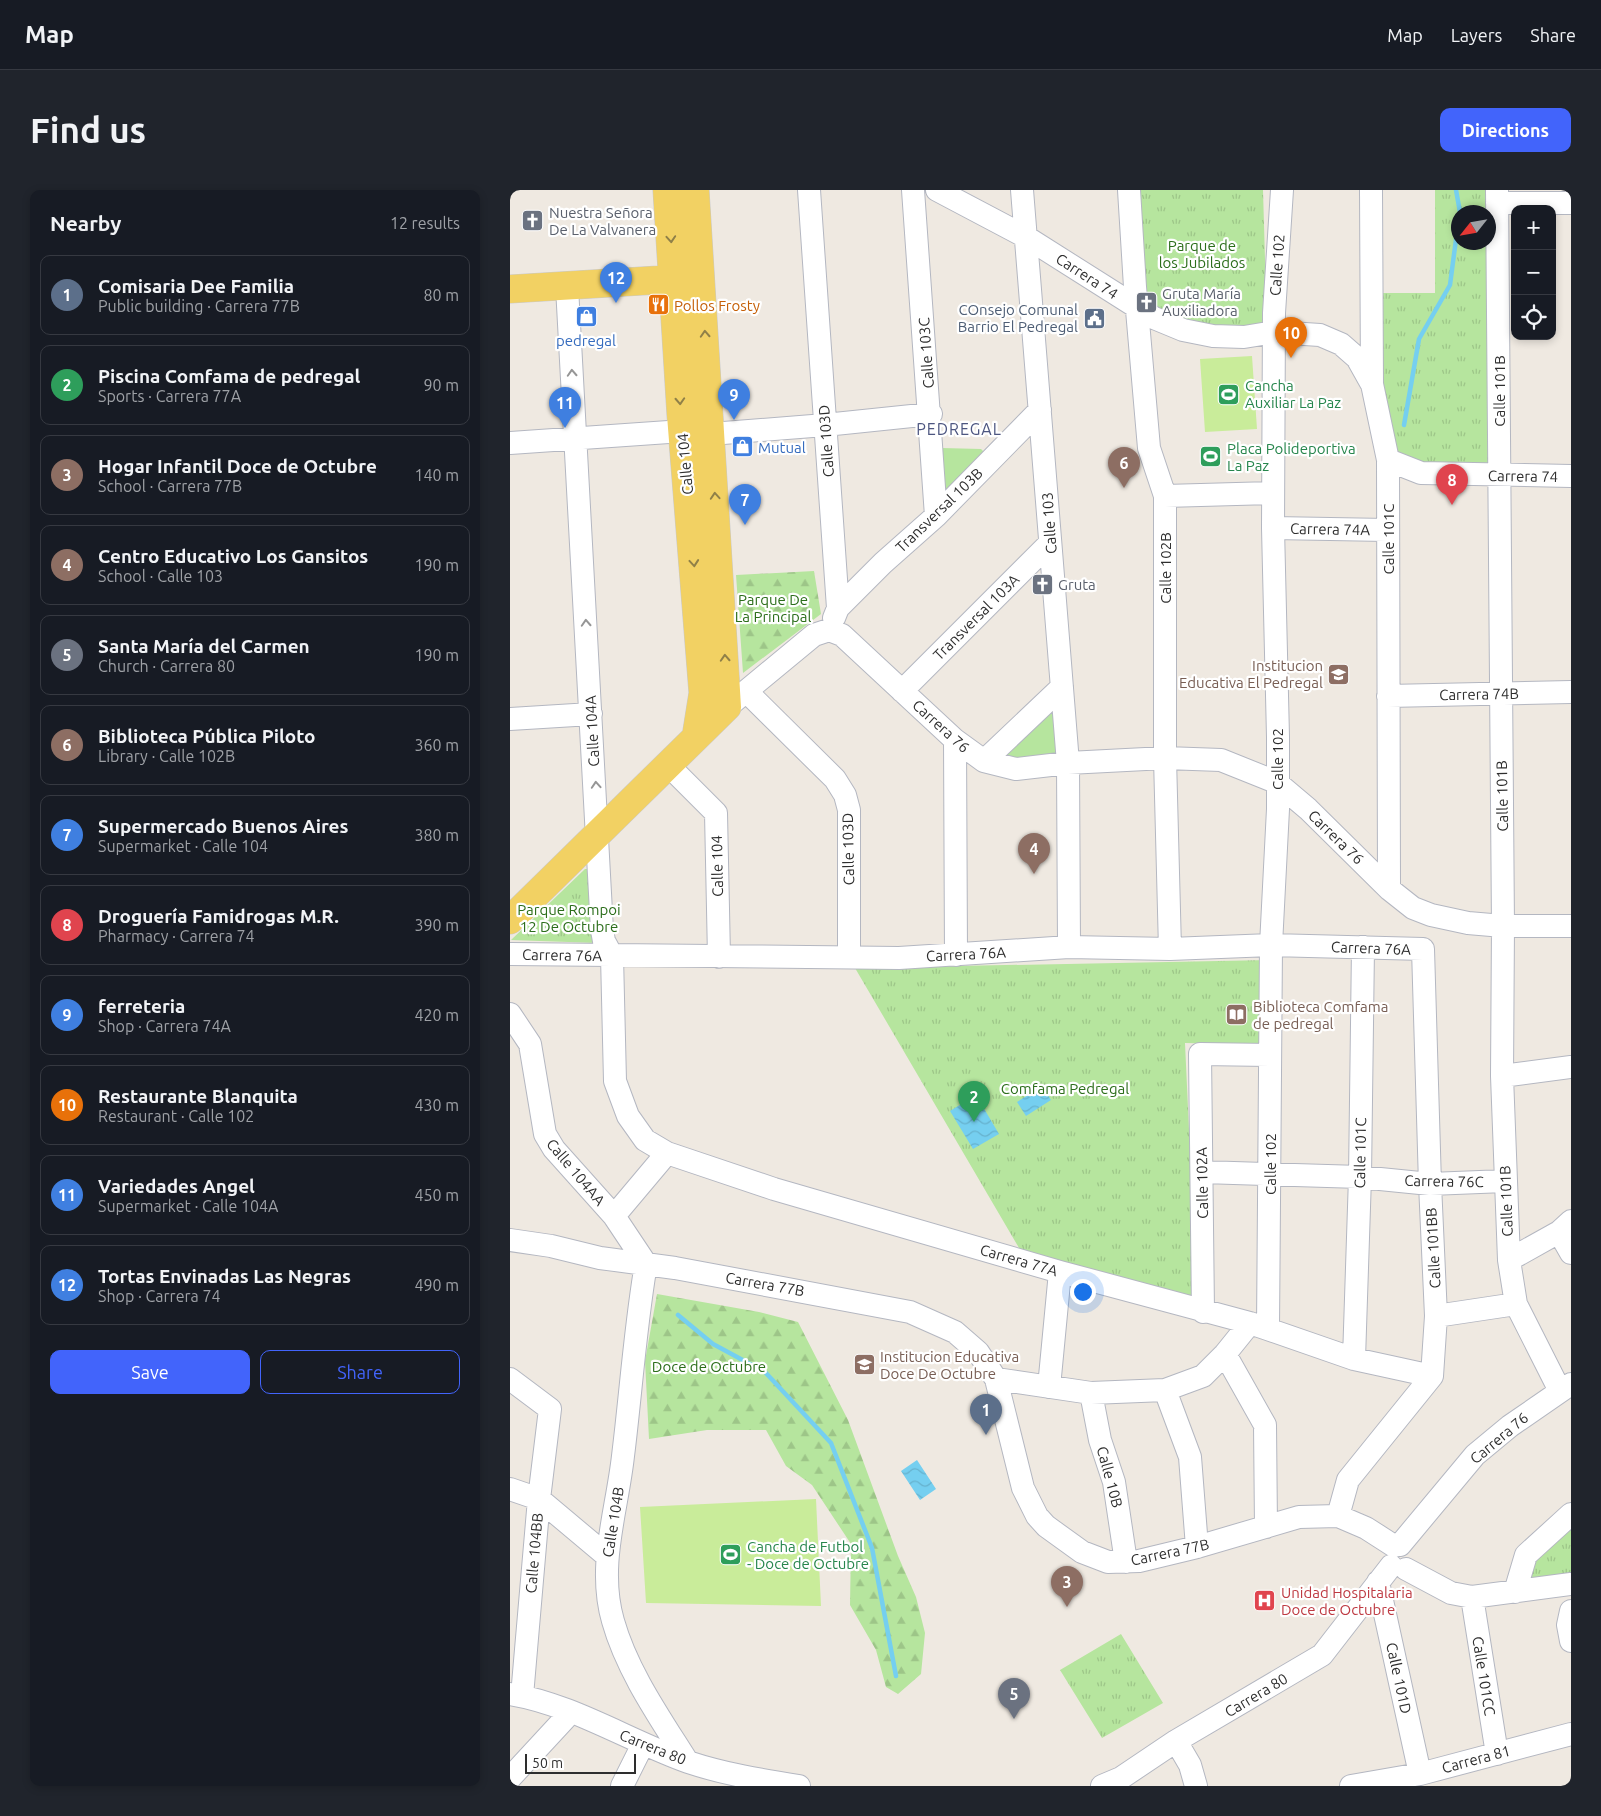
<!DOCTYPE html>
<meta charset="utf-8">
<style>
body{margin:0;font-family:Ubuntu,sans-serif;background:#20242c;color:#f1f3f6}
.controls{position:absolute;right:15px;top:15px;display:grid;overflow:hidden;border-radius:10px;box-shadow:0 2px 8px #0003}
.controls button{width:45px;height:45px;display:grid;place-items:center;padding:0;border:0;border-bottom:1px solid #363941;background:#171b24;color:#f1f3f6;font:25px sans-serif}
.compass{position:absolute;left:941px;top:15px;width:45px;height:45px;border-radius:50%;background:#171b24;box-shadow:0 2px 8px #0003;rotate:239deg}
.scale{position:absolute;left:15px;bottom:12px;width:111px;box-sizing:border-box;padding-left:5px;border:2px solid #2e2e2e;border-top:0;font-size:14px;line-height:18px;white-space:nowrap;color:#2e2e2e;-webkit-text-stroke:4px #fff;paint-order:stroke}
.you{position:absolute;left:572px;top:1101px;width:18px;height:18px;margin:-12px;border:4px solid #fff;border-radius:50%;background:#1a73e8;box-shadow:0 0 0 8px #1a73e833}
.badge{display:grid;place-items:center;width:32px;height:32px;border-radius:50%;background:#4264fb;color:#fff;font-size:16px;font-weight:700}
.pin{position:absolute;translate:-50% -41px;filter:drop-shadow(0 1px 2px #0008)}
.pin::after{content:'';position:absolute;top:26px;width:18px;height:15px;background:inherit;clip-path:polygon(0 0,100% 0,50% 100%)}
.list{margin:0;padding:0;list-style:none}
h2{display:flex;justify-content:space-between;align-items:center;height:65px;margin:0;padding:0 20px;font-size:21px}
h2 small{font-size:16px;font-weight:400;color:#9ea1a6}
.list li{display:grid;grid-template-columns:32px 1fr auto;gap:15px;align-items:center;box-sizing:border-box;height:80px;margin:0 10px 10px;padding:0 10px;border:1px solid #363941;border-radius:10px}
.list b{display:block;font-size:19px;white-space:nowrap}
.list p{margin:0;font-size:16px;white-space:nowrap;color:#9ea1a6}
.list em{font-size:16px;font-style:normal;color:#9ea1a6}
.actions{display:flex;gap:10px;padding:15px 20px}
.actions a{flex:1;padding:11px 0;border:1px solid #4264fb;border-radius:10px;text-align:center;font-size:18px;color:#4264fb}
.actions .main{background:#4264fb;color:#fff}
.icon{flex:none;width:28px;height:28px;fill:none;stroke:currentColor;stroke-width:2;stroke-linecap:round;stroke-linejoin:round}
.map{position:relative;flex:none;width:1061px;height:1596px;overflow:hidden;border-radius:10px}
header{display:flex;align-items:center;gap:30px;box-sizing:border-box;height:70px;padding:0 25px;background:#171b24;border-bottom:1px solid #363941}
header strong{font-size:24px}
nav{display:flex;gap:28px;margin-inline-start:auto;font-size:18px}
.intro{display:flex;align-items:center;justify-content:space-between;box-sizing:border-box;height:120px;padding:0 30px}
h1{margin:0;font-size:35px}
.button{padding:12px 22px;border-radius:10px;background:#4264fb;color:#fff;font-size:18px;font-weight:700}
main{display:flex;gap:30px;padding:0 30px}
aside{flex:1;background:#171b24;border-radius:10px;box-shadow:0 2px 8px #0003}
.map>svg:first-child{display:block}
</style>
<header>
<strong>Map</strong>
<nav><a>Map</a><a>Layers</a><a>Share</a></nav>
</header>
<div class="intro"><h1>Find us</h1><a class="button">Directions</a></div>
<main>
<aside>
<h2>Nearby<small>12 results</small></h2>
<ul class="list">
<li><span class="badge" style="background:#5c6f8a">1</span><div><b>Comisaria Dee Familia</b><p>Public building · Carrera 77B</p></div><em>80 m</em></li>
<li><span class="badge" style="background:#2e9e5b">2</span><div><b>Piscina Comfama de pedregal</b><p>Sports · Carrera 77A</p></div><em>90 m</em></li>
<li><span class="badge" style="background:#8d6e63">3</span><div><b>Hogar Infantil Doce de Octubre</b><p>School · Carrera 77B</p></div><em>140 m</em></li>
<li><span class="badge" style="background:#8d6e63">4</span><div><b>Centro Educativo Los Gansitos</b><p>School · Calle 103</p></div><em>190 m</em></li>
<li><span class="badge" style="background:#6b7280">5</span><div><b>Santa María del Carmen</b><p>Church · Carrera 80</p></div><em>190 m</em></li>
<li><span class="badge" style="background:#8d6e63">6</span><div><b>Biblioteca Pública Piloto</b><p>Library · Calle 102B</p></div><em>360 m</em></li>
<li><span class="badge" style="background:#3f7fe0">7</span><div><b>Supermercado Buenos Aires</b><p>Supermarket · Calle 104</p></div><em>380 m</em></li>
<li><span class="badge" style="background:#e0444e">8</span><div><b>Droguería Famidrogas M.R.</b><p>Pharmacy · Carrera 74</p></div><em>390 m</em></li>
<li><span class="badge" style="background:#3f7fe0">9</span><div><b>ferreteria</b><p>Shop · Carrera 74A</p></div><em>420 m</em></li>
<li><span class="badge" style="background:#e8710a">10</span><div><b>Restaurante Blanquita</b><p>Restaurant · Calle 102</p></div><em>430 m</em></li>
<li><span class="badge" style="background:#3f7fe0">11</span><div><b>Variedades Angel</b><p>Supermarket · Calle 104A</p></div><em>450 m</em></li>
<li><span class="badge" style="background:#3f7fe0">12</span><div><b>Tortas Envinadas Las Negras</b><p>Shop · Carrera 74</p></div><em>490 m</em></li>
</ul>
<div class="actions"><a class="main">Save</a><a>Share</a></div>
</aside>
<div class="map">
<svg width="1061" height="1596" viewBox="0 0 1061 1596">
<defs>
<pattern id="forest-firs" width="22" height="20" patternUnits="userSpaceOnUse" patternTransform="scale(1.25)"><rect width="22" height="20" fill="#b6e59e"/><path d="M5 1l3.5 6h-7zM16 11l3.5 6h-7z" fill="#9dc588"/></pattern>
<pattern id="park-tufts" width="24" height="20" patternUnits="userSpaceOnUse" patternTransform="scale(1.25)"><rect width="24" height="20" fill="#b6e59e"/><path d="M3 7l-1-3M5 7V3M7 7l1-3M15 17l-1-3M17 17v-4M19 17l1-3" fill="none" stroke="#9dc588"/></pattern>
<pattern id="water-waves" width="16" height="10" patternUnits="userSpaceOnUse" patternTransform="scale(1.25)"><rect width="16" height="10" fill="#75cff0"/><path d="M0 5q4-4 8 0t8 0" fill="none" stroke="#66b2ce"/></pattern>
</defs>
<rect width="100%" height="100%" fill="#efe9e1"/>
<path fill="#b6e59e" d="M432 258 471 259 475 263 435 301Z
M546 509 549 575 480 568Z"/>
<path fill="url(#forest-firs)" d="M304 381 311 424 233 483 226 385Z
M147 1104 249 1122 288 1132 338 1230 388 1366 406 1407 415 1443 411 1484 388 1504 376 1497 366 1460 340 1415 341 1354 302 1295 276 1276 256 1240H197L139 1249 135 1171Z"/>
<path fill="url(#park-tufts)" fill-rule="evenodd" d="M624 0H753L757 138 710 142 633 116Z
M925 0H981L983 276 911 275 885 263 870 192 869 103H925ZM948 22H978V52H948Z
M75 679H81L87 753 1 750Z
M759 770 762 855 675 853 687 1113 512 1063 345 778Z
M1061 1335V1384L1007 1389Z
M611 1444 653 1513 592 1548 550 1480Z"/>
<path fill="#c9ec9a" d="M742 166 747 239 695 242 690 169Z
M306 1309 311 1416 136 1413 130 1317Z"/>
<path fill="url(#water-waves)" d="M532 896 541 910 516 926 507 912Z
M466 905 489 944 463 959 440 921Z
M407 1270 426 1299 410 1310 391 1281Z"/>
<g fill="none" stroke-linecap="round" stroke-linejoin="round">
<path stroke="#75cff0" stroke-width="4.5" d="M946 0 950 22
M894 235 909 149 940 95 948 34
M168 1125 203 1154 255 1182 321 1253 362 1358 386 1486"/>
<defs>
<path id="minor" d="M299 0 328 418
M403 0 426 326
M427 0 516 47 644 128 673 140 703 146 734 147 764 142 810 145 831 154 847 168 861 193
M512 0 558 573 559 757
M619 0 625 97 639 258 655 306V568L660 759
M861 0 862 194 878 270 879 699
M987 0 993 736 992 886 999 1070 1006 1114 1050 1201
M987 13H1061
M57 97 92 740 94 751 102 766 105 891 118 926 135 950 157 963 264 999 550 1082 740 1133 844 1169 922 1186
M201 244 315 235 421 224
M0 253 173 241
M878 270 911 283 1061 286
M655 306 763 303
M763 338 877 340
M324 428 328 418 373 373 426 326 530 220
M392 501 540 353
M237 502 325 589 335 605 339 620V767
M878 506 1061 502
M217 517 304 445 319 440 332 445 445 550 474 571 506 579 558 573 655 568 711 570 766 592 798 619 879 699 903 718 921 725 958 733 993 736H1061
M0 529 81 524
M445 550 446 765
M474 571 552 497
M158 575 206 623 209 767
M0 764 389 768 559 757 660 759 761 755 913 759 920 994 926 1126 922 1186 838 1290 828 1326
M0 824 20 854 35 944 44 959 104 1026 136 1074C125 1138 121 1202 113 1266 107 1321 87 1376 103 1431 117 1481 150 1528 177 1571
M992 886 1061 877
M693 982 850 987 920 994 995 991
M104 1026 157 963
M1049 1042 1061 1063
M0 1050 41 1056 90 1068 165 1078 400 1122 445 1142 468 1162 486 1189 513 1298 527 1326 536 1336 572 1362 598 1372 629 1371 687 1357 789 1327 828 1326 856 1338 884 1356
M999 1070 1049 1042 1061 1031
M693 1122 690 864 760 865
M926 1126 1006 1114
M758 1139 761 755 768 619V547L763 338 764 123 772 0
M715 1164 755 1235 756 1337
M844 1169 850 987 853 757
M0 1189 40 1219 29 1309 12 1506
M486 1189 581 1203 655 1200 693 1186 715 1164 740 1133
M539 1197 550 1082
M655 1200 680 1267 687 1357
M581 1203 590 1250 604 1292 616 1372
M0 1299 29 1309 97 1366
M890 1355 965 1265 1000 1236 1061 1194
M896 1379 941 1403 962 1407 1061 1394
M868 1392 910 1584
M1005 1402 1016 1365 1061 1324
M962 1407 987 1564
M1061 1421 1058 1435 1061 1451
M0 1504C62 1514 119 1551 178 1572 214 1584 251 1590 289 1596
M666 1551 680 1575 686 1596
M0 1588 61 1522
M112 1596 133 1554
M592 1596 611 1588 666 1551 812 1465 881 1376
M841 1596 910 1584 1061 1544"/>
<path id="major" d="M157 0 171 225 193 503 186 547
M0 99 181 88
M0 730 217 517 185 0"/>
</defs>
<use href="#minor" stroke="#b4b7c1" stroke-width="24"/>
<use href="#major" stroke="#c9c9c9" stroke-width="29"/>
<use href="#minor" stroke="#fff" stroke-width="22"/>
<use href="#major" stroke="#f2d163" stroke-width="28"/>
</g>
<defs><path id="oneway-chevron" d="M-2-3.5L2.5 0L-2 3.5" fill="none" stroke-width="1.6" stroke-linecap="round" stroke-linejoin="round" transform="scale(1.25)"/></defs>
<g stroke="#908048">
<use href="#oneway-chevron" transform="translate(161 49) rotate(86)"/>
<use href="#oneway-chevron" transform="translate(195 144) rotate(-93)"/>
<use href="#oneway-chevron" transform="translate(170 211) rotate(87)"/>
<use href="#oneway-chevron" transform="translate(205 306) rotate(-94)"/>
<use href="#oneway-chevron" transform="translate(184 373) rotate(85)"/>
<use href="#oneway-chevron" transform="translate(215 468) rotate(-93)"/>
</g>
<g stroke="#969696">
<use href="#oneway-chevron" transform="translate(62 183) rotate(-93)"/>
<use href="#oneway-chevron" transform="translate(76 433) rotate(-93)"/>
<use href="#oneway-chevron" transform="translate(86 595) rotate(-94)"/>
</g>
<defs>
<symbol id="church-square" viewBox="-11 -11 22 22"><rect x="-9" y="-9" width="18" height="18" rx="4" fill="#6b7280" stroke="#fff"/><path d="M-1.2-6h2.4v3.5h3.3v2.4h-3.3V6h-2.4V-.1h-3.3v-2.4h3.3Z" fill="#fff"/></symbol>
<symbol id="restaurant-square" viewBox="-11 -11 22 22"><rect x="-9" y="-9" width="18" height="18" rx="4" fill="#e8710a" stroke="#fff"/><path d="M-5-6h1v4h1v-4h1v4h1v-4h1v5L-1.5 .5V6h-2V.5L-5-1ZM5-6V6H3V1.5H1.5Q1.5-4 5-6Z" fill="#fff"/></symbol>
<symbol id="shop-square" viewBox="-11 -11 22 22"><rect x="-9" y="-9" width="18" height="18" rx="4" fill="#3f7fe0" stroke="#fff"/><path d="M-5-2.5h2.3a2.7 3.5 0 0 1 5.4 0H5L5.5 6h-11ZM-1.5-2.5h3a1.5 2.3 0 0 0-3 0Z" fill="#fff"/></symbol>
<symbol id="civic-square" viewBox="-11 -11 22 22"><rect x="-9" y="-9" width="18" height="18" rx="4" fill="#5c6f8a" stroke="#fff"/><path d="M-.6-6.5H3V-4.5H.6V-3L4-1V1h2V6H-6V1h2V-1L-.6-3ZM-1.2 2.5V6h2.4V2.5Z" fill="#fff"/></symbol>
<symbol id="stadium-square" viewBox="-11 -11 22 22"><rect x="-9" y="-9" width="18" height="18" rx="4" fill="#2e9e5b" stroke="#fff"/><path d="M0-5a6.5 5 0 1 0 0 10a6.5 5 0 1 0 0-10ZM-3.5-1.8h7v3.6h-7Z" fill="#fff"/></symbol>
<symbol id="school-square" viewBox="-11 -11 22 22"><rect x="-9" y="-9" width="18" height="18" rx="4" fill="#8d6e63" stroke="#fff"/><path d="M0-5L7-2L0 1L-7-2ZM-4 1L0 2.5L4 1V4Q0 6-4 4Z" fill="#fff"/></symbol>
<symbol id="library-square" viewBox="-11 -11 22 22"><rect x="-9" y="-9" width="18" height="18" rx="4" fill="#8d6e63" stroke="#fff"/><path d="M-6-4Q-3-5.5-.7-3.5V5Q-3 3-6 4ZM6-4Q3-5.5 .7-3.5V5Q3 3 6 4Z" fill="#fff"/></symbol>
<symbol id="hospital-square" viewBox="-11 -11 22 22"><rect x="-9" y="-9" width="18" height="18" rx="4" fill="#e0444e" stroke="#fff"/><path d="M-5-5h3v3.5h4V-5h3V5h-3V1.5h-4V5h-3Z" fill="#fff"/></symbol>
</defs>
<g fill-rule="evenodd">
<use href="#church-square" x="10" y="18" width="25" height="25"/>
<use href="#church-square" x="624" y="100" width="25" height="25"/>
<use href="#restaurant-square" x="136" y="102" width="25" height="25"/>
<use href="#shop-square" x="64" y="114" width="25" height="25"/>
<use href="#civic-square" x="572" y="116" width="25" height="25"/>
<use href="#stadium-square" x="706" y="192" width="25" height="25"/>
<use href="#shop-square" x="220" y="244" width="25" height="25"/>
<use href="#stadium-square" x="688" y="254" width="25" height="25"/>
<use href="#church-square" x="520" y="382" width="25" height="25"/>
<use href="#school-square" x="816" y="472" width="25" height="25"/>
<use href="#library-square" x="714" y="812" width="25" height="25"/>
<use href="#school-square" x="342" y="1162" width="25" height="25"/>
<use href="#stadium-square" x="208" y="1352" width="25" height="25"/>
<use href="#hospital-square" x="742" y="1398" width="25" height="25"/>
</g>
<g text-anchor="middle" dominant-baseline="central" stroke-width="4.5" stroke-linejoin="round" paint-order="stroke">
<g font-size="15" fill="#5b616d" stroke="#fff" text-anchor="start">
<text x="39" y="22">Nuestra Señora<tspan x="39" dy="17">De La Valvanera</tspan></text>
<text x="652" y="103">Gruta María<tspan x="652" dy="17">Auxiliadora</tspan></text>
<text x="548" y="394">Gruta</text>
</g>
<g font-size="15" fill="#2c6e1b" stroke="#fff">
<text x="692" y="55">Parque de<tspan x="692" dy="17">los Jubilados</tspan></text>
<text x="263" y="409">Parque De<tspan x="263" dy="17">La Principal</tspan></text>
<text x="59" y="719">Parque Rompoi<tspan x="59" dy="17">12 De Octubre</tspan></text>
<text x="555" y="898">Comfama Pedregal</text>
<text x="199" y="1176">Doce de Octubre</text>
</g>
<g font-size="15" fill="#2e2e2e" stroke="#fff">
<text transform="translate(767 75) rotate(-86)">Calle 102</text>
<text transform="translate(577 86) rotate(33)">Carrera 74</text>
<text transform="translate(416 163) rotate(-94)">Calle 103C</text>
<text transform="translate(989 201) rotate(-90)">Calle 101B</text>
<text transform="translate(316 251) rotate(-94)">Calle 103D</text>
<text transform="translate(175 274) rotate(-95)">Calle 104</text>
<text transform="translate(1013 286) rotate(1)">Carrera 74</text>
<text transform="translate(429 320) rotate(-44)">Transversal 103B</text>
<text transform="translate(539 333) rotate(-94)">Calle 103</text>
<text transform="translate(820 339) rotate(1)">Carrera 74A</text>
<text transform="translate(878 349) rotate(-90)">Calle 101C</text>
<text transform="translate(655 378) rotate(-90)">Calle 102B</text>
<text transform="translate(466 427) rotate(-45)">Transversal 103A</text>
<text transform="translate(969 504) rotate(-1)">Carrera 74B</text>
<text transform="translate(431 536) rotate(42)">Carrera 76</text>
<text transform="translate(82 541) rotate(-93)">Calle 104A</text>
<text transform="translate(767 569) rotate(-90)">Calle 102</text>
<text transform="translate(992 606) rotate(-91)">Calle 101B</text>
<text transform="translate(826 647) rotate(44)">Carrera 76</text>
<text transform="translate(338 659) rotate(-91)">Calle 103D</text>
<text transform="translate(207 676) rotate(-91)">Calle 104</text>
<text transform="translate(861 758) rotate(2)">Carrera 76A</text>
<text transform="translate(456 764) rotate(-3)">Carrera 76A</text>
<text transform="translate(52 765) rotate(1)">Carrera 76A</text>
<text transform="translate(850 963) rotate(-89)">Calle 101C</text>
<text transform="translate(760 974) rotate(-90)">Calle 102</text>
<text transform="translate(66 982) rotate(50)">Calle 104AA</text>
<text transform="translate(934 991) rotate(1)">Carrera 76C</text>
<text transform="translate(692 993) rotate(-91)">Calle 102A</text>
<text transform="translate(996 1011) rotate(-92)">Calle 101B</text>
<text transform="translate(923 1058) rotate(-93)">Calle 101BB</text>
<text transform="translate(509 1070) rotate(16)">Carrera 77A</text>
<text transform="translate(255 1094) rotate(10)">Carrera 77B</text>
<text transform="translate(989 1248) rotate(-40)">Carrera 76</text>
<text transform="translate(600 1287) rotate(75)">Calle 10B</text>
<text transform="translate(103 1332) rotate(-81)">Calle 104B</text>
<text transform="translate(660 1362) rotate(-12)">Carrera 77B</text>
<text transform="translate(24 1363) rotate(-85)">Calle 104BB</text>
<text transform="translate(974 1486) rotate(81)">Calle 101CC</text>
<text transform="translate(889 1488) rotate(78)">Calle 101D</text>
<text transform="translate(746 1505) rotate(-31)">Carrera 80</text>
<text transform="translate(143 1557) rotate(22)">Carrera 80</text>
<text transform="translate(966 1569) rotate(-15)">Carrera 81</text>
</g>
<g font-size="15" fill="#c56008" stroke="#fff" text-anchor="start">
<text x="164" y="115">Pollos Frosty</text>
</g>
<g font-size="15" fill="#4e5e75" stroke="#fff" text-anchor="end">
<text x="568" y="119">COnsejo Comunal<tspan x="568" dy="17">Barrio El Pedregal</tspan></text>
</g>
<g font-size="15" fill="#366cbe" stroke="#fff">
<text x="76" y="150">pedregal</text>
<text x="248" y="257" text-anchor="start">Mutual</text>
</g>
<g font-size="15" fill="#27864d" stroke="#fff" text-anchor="start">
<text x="735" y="195">Cancha<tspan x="735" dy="17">Auxiliar La Paz</tspan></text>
<text x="717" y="258">Placa Polideportiva<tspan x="717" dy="17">La Paz</tspan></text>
<text x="237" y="1356">Cancha de Futbol<tspan x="237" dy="17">- Doce de Octubre</tspan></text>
</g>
<g font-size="15" fill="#785e54" stroke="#fff" text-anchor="start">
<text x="813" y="475" text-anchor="end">Institucion<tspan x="813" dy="17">Educativa El Pedregal</tspan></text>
<text x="743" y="816">Biblioteca Comfama<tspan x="743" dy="17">de pedregal</tspan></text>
<text x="370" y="1166">Institucion Educativa<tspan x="370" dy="17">Doce De Octubre</tspan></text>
</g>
<g font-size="15" fill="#be3a42" stroke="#fff" text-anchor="start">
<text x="771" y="1402">Unidad Hospitalaria<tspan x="771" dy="17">Doce de Octubre</tspan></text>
</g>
<g font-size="16" letter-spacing="1" fill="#4d5680" stroke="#fff">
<text x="449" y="239">PEDREGAL</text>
</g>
</g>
</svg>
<div class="controls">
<button>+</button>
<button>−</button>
<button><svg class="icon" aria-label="locate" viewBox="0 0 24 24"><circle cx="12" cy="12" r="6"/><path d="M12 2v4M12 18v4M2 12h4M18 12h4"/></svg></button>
</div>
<svg class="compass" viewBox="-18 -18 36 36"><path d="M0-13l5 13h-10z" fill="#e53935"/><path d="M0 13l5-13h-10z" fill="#9ea1a6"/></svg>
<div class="scale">50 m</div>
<div class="you"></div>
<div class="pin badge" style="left:476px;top:1245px;background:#5c6f8a">1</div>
<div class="pin badge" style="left:464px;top:932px;background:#2e9e5b">2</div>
<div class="pin badge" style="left:557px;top:1417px;background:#8d6e63">3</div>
<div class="pin badge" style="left:524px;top:684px;background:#8d6e63">4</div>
<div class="pin badge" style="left:504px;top:1529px;background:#6b7280">5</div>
<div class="pin badge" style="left:614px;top:298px;background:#8d6e63">6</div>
<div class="pin badge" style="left:235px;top:335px;background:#3f7fe0">7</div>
<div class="pin badge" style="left:942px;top:315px;background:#e0444e">8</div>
<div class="pin badge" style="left:224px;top:230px;background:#3f7fe0">9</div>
<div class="pin badge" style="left:781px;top:168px;background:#e8710a">10</div>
<div class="pin badge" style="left:55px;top:238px;background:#3f7fe0">11</div>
<div class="pin badge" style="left:106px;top:113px;background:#3f7fe0">12</div>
</div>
</main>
